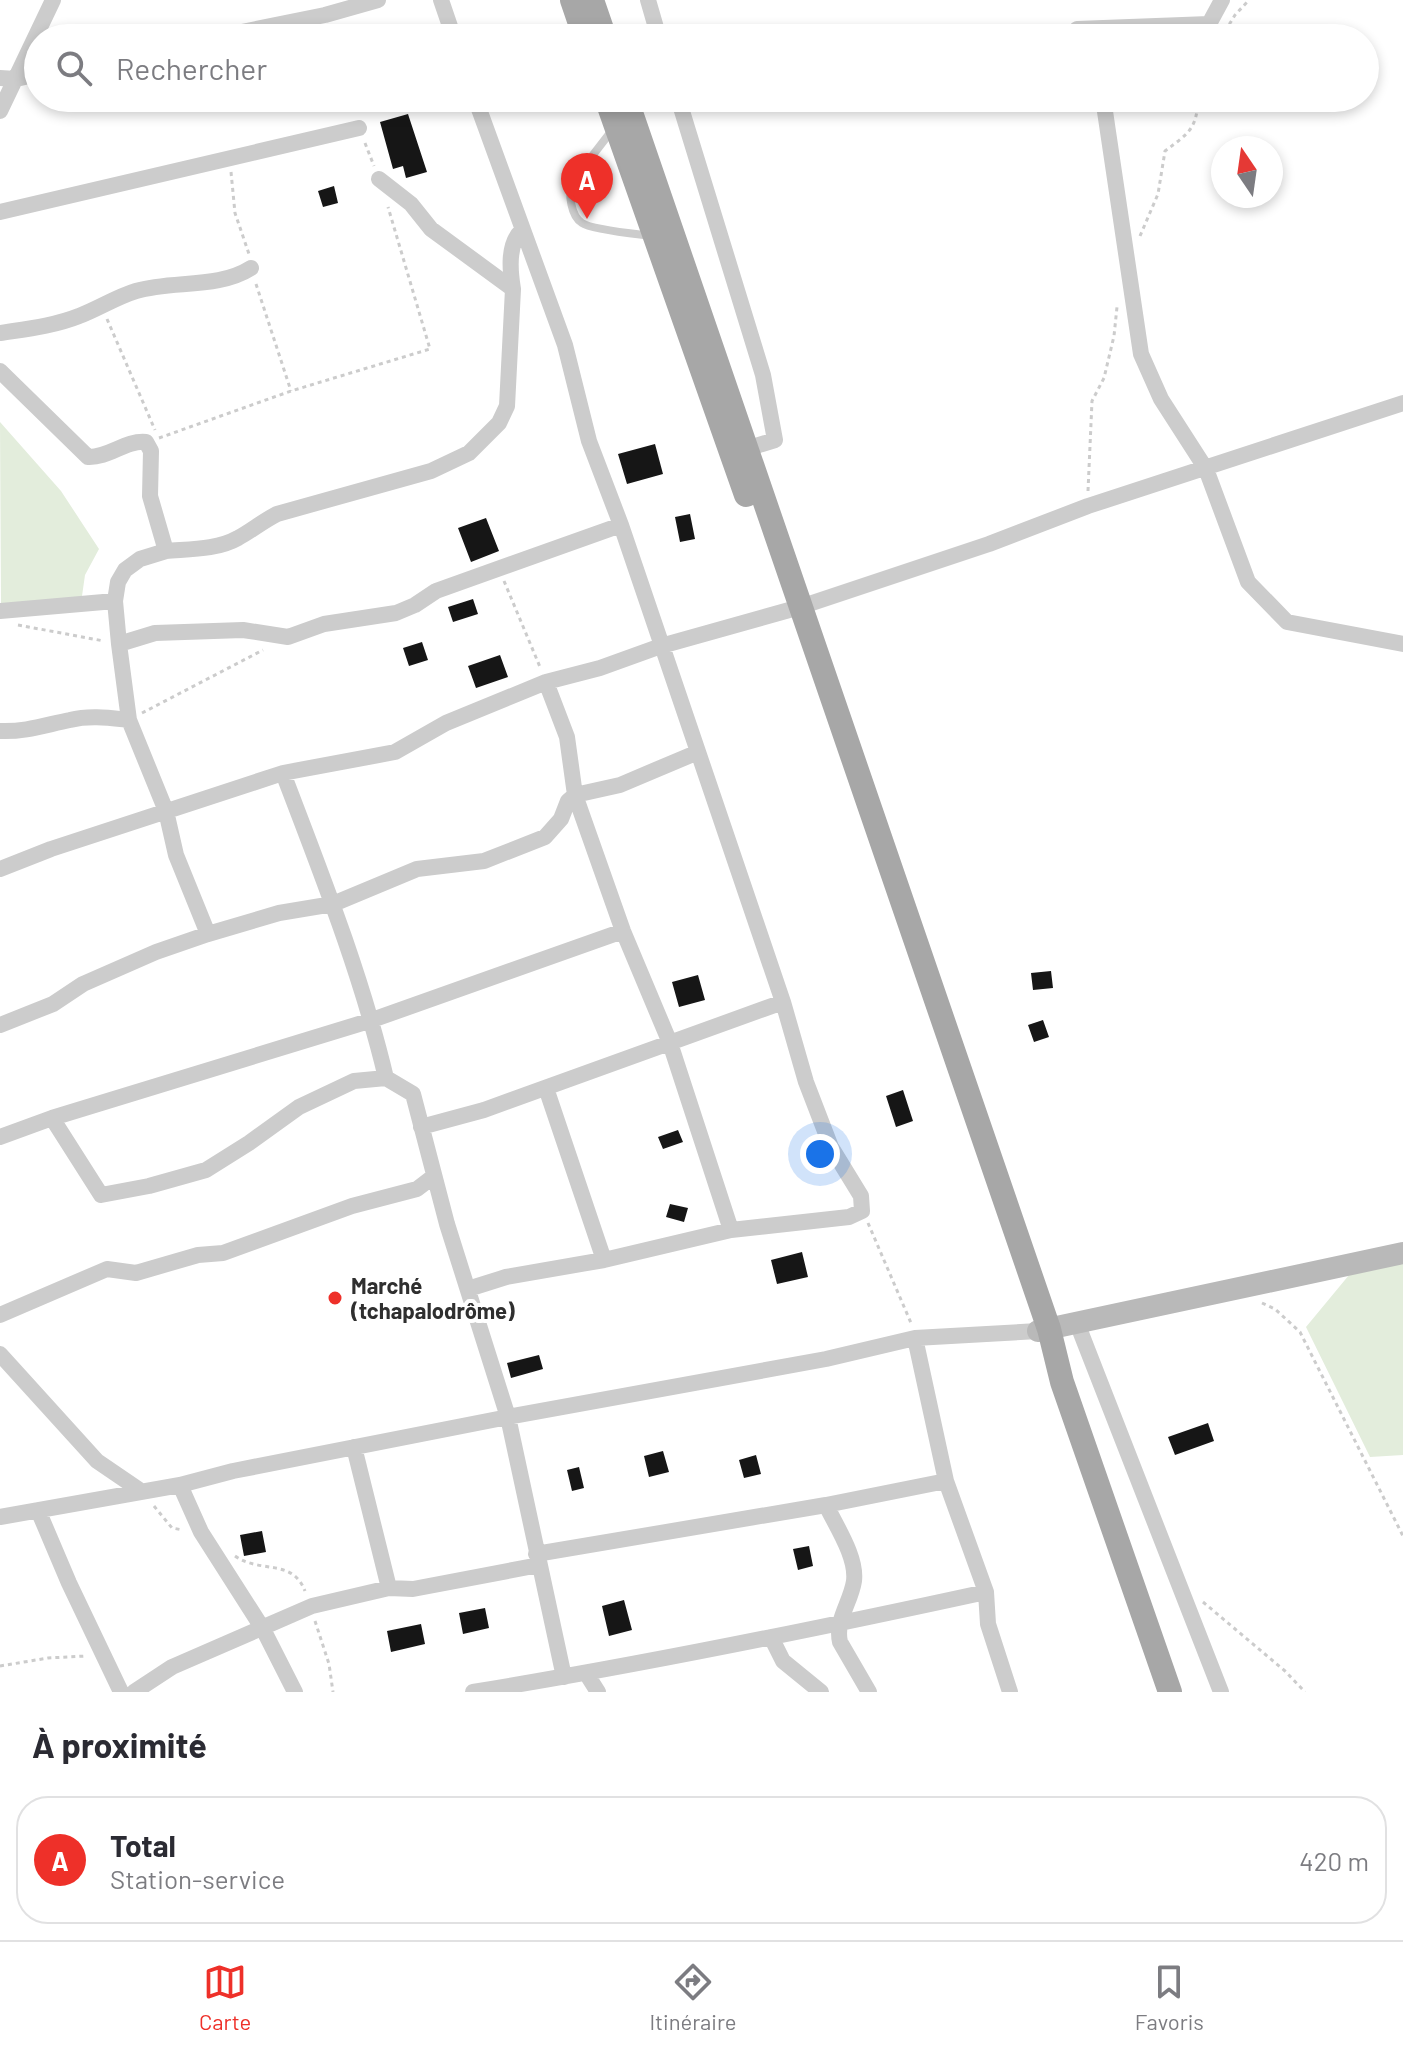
<!DOCTYPE html>
<html lang="fr">
<meta charset="utf-8">
<style>
body{margin:0;font-family:Barlow,sans-serif;background:#f7f7f7;color:#2b2b33}
.compass{position:absolute;left:1211px;top:136px;width:72px;height:72px;border-radius:50%;background:#fff;box-shadow:0 4px 12px #0003;rotate:347deg}
.you{position:absolute;left:820px;top:1154px;width:28px;height:28px;margin:-20px;border:6px solid #fff;border-radius:50%;background:#1a73e8;box-shadow:0 0 0 12px #1a73e833}
.badge{display:grid;place-items:center;width:52px;height:52px;border-radius:50%;background:#ee3029;color:#fff;font-size:26px;font-weight:700}
.pin{position:absolute;translate:-50% -66px;filter:drop-shadow(0 2px 4px #0008)}
.pin::after{content:'';position:absolute;top:42px;width:28px;height:24px;background:inherit;clip-path:polygon(0 0,100% 0,50% 100%)}
.list{margin:0;padding:0;list-style:none}
h2{display:flex;justify-content:space-between;align-items:center;height:104px;margin:0;padding:0 32px;font-size:34px}
h2 small{font-size:26px;font-weight:400;color:#7c7c81}
.list li{display:grid;grid-template-columns:52px 1fr auto;gap:24px;align-items:center;box-sizing:border-box;height:128px;margin:0 16px 16px;padding:0 16px;border:2px solid #e1e1e2;border-radius:32px}
.list b{display:block;font-size:30px;white-space:nowrap}
.list p{margin:0;font-size:26px;white-space:nowrap;color:#7c7c81}
.list em{font-size:26px;font-style:normal;color:#7c7c81}
.icon{flex:none;width:44px;height:44px;fill:none;stroke:currentColor;stroke-width:2;stroke-linecap:round;stroke-linejoin:round}
.map{position:relative;flex:none;width:1403px;height:1692px;overflow:hidden}
.search{position:absolute;background:#fff;box-shadow:0 4px 12px #0003;left:24px;right:24px;top:24px;height:88px;display:flex;align-items:center;gap:20px;box-sizing:border-box;padding:0 28px;border-radius:44px;color:#7c7c81;font-size:30px}
.sheet{height:248px;background:#fff}
nav{display:flex;justify-content:space-around;align-items:center;box-sizing:border-box;height:112px;border-top:2px solid #e1e1e2;background:#fff;font-size:22px;color:#7c7c81}
nav a{display:grid;justify-items:center;gap:4px}
nav .on{color:#ee3029}
.map>svg:first-child{display:block}
</style>
<div class="map">
<svg width="1403" height="1692" viewBox="0 0 1403 1692">
<rect width="100%" height="100%" fill="#fff"/>
<path fill="#e3eddc" d="M0 422 61 491 99 549 85 575 81 603 1 605Z
M1403 1261V1455L1370 1457 1306 1327 1354 1269Z"/>
<path fill="#161616" d="M408 114 427 172 406 178 403 166 393 169 380 122Z
M334 186 338 203 323 207 318 191Z
M655 444 663 474 627 484 618 454Z
M690 514 695 539 680 542 675 517Z
M486 518 499 551 471 562 458 528Z
M473 599 478 614 453 622 448 607Z
M422 642 428 660 409 666 403 648Z
M500 655 508 677 476 688 468 666Z
M1051 971 1053 988 1033 990 1031 973Z
M698 975 705 1000 679 1007 672 982Z
M1043 1020 1049 1037 1034 1042 1028 1025Z
M903 1090 913 1121 896 1127 886 1096Z
M678 1130 683 1142 663 1149 658 1137Z
M670 1204 688 1208 684 1222 666 1217Z
M802 1252 808 1277 777 1284 771 1260Z
M539 1355 543 1369 511 1378 507 1363Z
M1208 1423 1214 1441 1175 1455 1168 1437Z
M663 1451 669 1472 649 1477 644 1456Z
M756 1455 761 1474 744 1478 739 1460Z
M579 1467 584 1488 572 1491 567 1470Z
M262 1531 266 1552 244 1556 240 1535Z
M809 1546 813 1566 798 1570 793 1549Z
M624 1600 632 1630 609 1636 602 1606Z
M485 1608 489 1628 463 1634 459 1613Z
M421 1624 425 1644 391 1652 387 1631Z"/>
<g fill="none" stroke-linecap="round" stroke-linejoin="round">
<path stroke="#ccc" stroke-width="3" stroke-dasharray="4 4" stroke-linecap="butt" d="M329 30 332 38
M1221 38 1235 15 1249 0
M350 98 355 113
M365 143 374 166
M231 172 235 213 249 254
M1140 236 1158 194 1165 151C1189 133 1197 129 1198 98
M256 284 291 391
M107 319 155 430
M159 438 291 391 430 349 388 207
M1088 491 1092 401 1104 378 1114 336 1117 307
M504 581 540 667
M18 625 104 641
M142 713 263 650
M868 1223 911 1323
M1262 1303 1275 1309 1300 1332 1403 1536
M154 1506 172 1528 183 1530
M235 1556C261 1574 292 1558 305 1591
M1203 1602 1285 1671 1305 1692
M315 1621 329 1664 333 1692
M0 1666 48 1658 86 1656"/>
<path stroke="#ccc" stroke-width="8" d="M613 129 572 182C568 194 571 216 582 223 592 230 637 234 652 236"/>
<path stroke="#ccc" stroke-width="16" d="M441 0 454 38
M648 0 659 38
M212 38 325 15 378 0
M1080 38 1077 29 1209 24 1222 0
M0 78 16 79 38 74
M678 98 763 375 775 440 746 449
M1103 98 1141 354 1161 399 1206 469 1248 582 1287 622 1403 644
M0 111 53 0
M379 179 411 204 431 229 513 289
M0 212 359 128
M0 333C26 329 54 326 79 316 98 309 116 297 136 291 173 280 218 289 251 268
M0 371 88 457C109 458 125 440 146 442L151 451 150 496 166 551 140 559 125 570 118 582 115 601 119 644 129 720 166 811 176 855 208 934
M166 551C189 549 217 550 238 538 251 531 263 521 277 514L431 471 469 453 499 423 507 406 513 289C510 271 507 244 522 230
M0 611 115 601
M119 644 155 633 243 630 288 637 324 624 396 613 415 605 436 591 621 525
M546 682 567 737 575 795 623 931 670 1043 731 1230
M0 731C26 732 45 725 70 720 90 715 110 718 129 720
M283 773C321 873 361 973 386 1078L413 1094 447 1224 508 1417 564 1677
M0 869 51 849 283 773 395 752 446 723 546 682 600 668 661 646 800 607 989 544 1088 506 1403 403
M0 1025 53 1004 83 984 156 952 208 934 279 913 333 904 417 869 484 861 545 837 561 819 568 801 575 795 620 785 698 752
M546 1088 604 1260
M52 1118 101 1195 149 1186 206 1170 249 1143 299 1107 354 1081 386 1078
M421 1127 484 1110 783 1002
M0 1137 52 1118 372 1020 623 931
M468 1289 506 1277 604 1260 731 1230 849 1217 862 1211 861 1196 831 1147 806 1082 783 1002 621 525 589 441 565 345 475 98
M0 1315 107 1269 136 1273 198 1255 223 1253 352 1206 417 1189 434 1176
M1077 1323 1221 1692
M915 1338 946 1481 986 1592 988 1624 1010 1692
M0 1354 97 1461 141 1491
M354 1447 389 1588
M180 1485 201 1532 263 1629 295 1692
M826 1505C836 1526 857 1557 854 1581 851 1602 835 1620 840 1642L869 1692
M38 1510 69 1583 121 1692
M0 1517 180 1485 233 1471 508 1417 826 1359 915 1338 1038 1331
M536 1554 826 1505 946 1481
M771 1637 783 1661 821 1692
M586 1673 598 1692
M134 1692 172 1667 312 1606 389 1588 413 1589 539 1565
M473 1692C645 1664 816 1629 986 1592"/>
<path stroke="#b9b9b9" stroke-width="22" d="M1038 1331 1403 1253"/>
<path stroke="#a7a7a7" stroke-width="24" d="M572 0 585 38
M592 0 605 38
M606 98 746 495
M626 98 1049 1329 1062 1382 1170 1692"/>
</g>
<circle fill="#ee3029" stroke="#fff" stroke-width="3" cx="335" cy="1298" r="8"/>
<g text-anchor="middle" dominant-baseline="central" stroke-width="8" stroke-linejoin="round" paint-order="stroke">
<g font-size="22" font-weight="bold" fill="#2f2f2f" stroke="#fff" text-anchor="start">
<text x="351" y="1285">Marché<tspan x="351" dy="25">(tchapalodrôme)</tspan></text>
</g>
</g>
</svg>
<svg class="compass" viewBox="-18 -18 36 36"><path d="M0-13l5 13h-10z" fill="#e53935"/><path d="M0 13l5-13h-10z" fill="#7c7c81"/></svg>
<div class="you"></div>
<div class="pin badge" style="left:587px;top:219px">A</div>
<div class="search"><svg class="icon" aria-label="search" viewBox="0 0 24 24"><circle cx="10" cy="10" r="6"/><path d="M15 15l6 6"/></svg>Rechercher</div>
</div>
<section class="sheet">
<h2>À proximité<small></small></h2>
<ul class="list">
<li><span class="badge">A</span><div><b>Total</b><p>Station-service</p></div><em>420 m</em></li>
</ul>
</section>
<nav>
<a class="on"><svg class="icon" aria-label="map" viewBox="0 0 24 24"><path d="M3 6l6-2 6 2 6-2v14l-6 2-6-2-6 2zM9 4v14M15 6v14"/></svg>Carte</a>
<a><svg class="icon" aria-label="directions" viewBox="0 0 24 24"><path d="M12 3l9 9-9 9-9-9zM9 14v-3h6M13 9l2 2-2 2"/></svg>Itinéraire</a>
<a><svg class="icon" aria-label="saved" viewBox="0 0 24 24"><path d="M7 4h10v16l-5-4-5 4z"/></svg>Favoris</a>
</nav>
